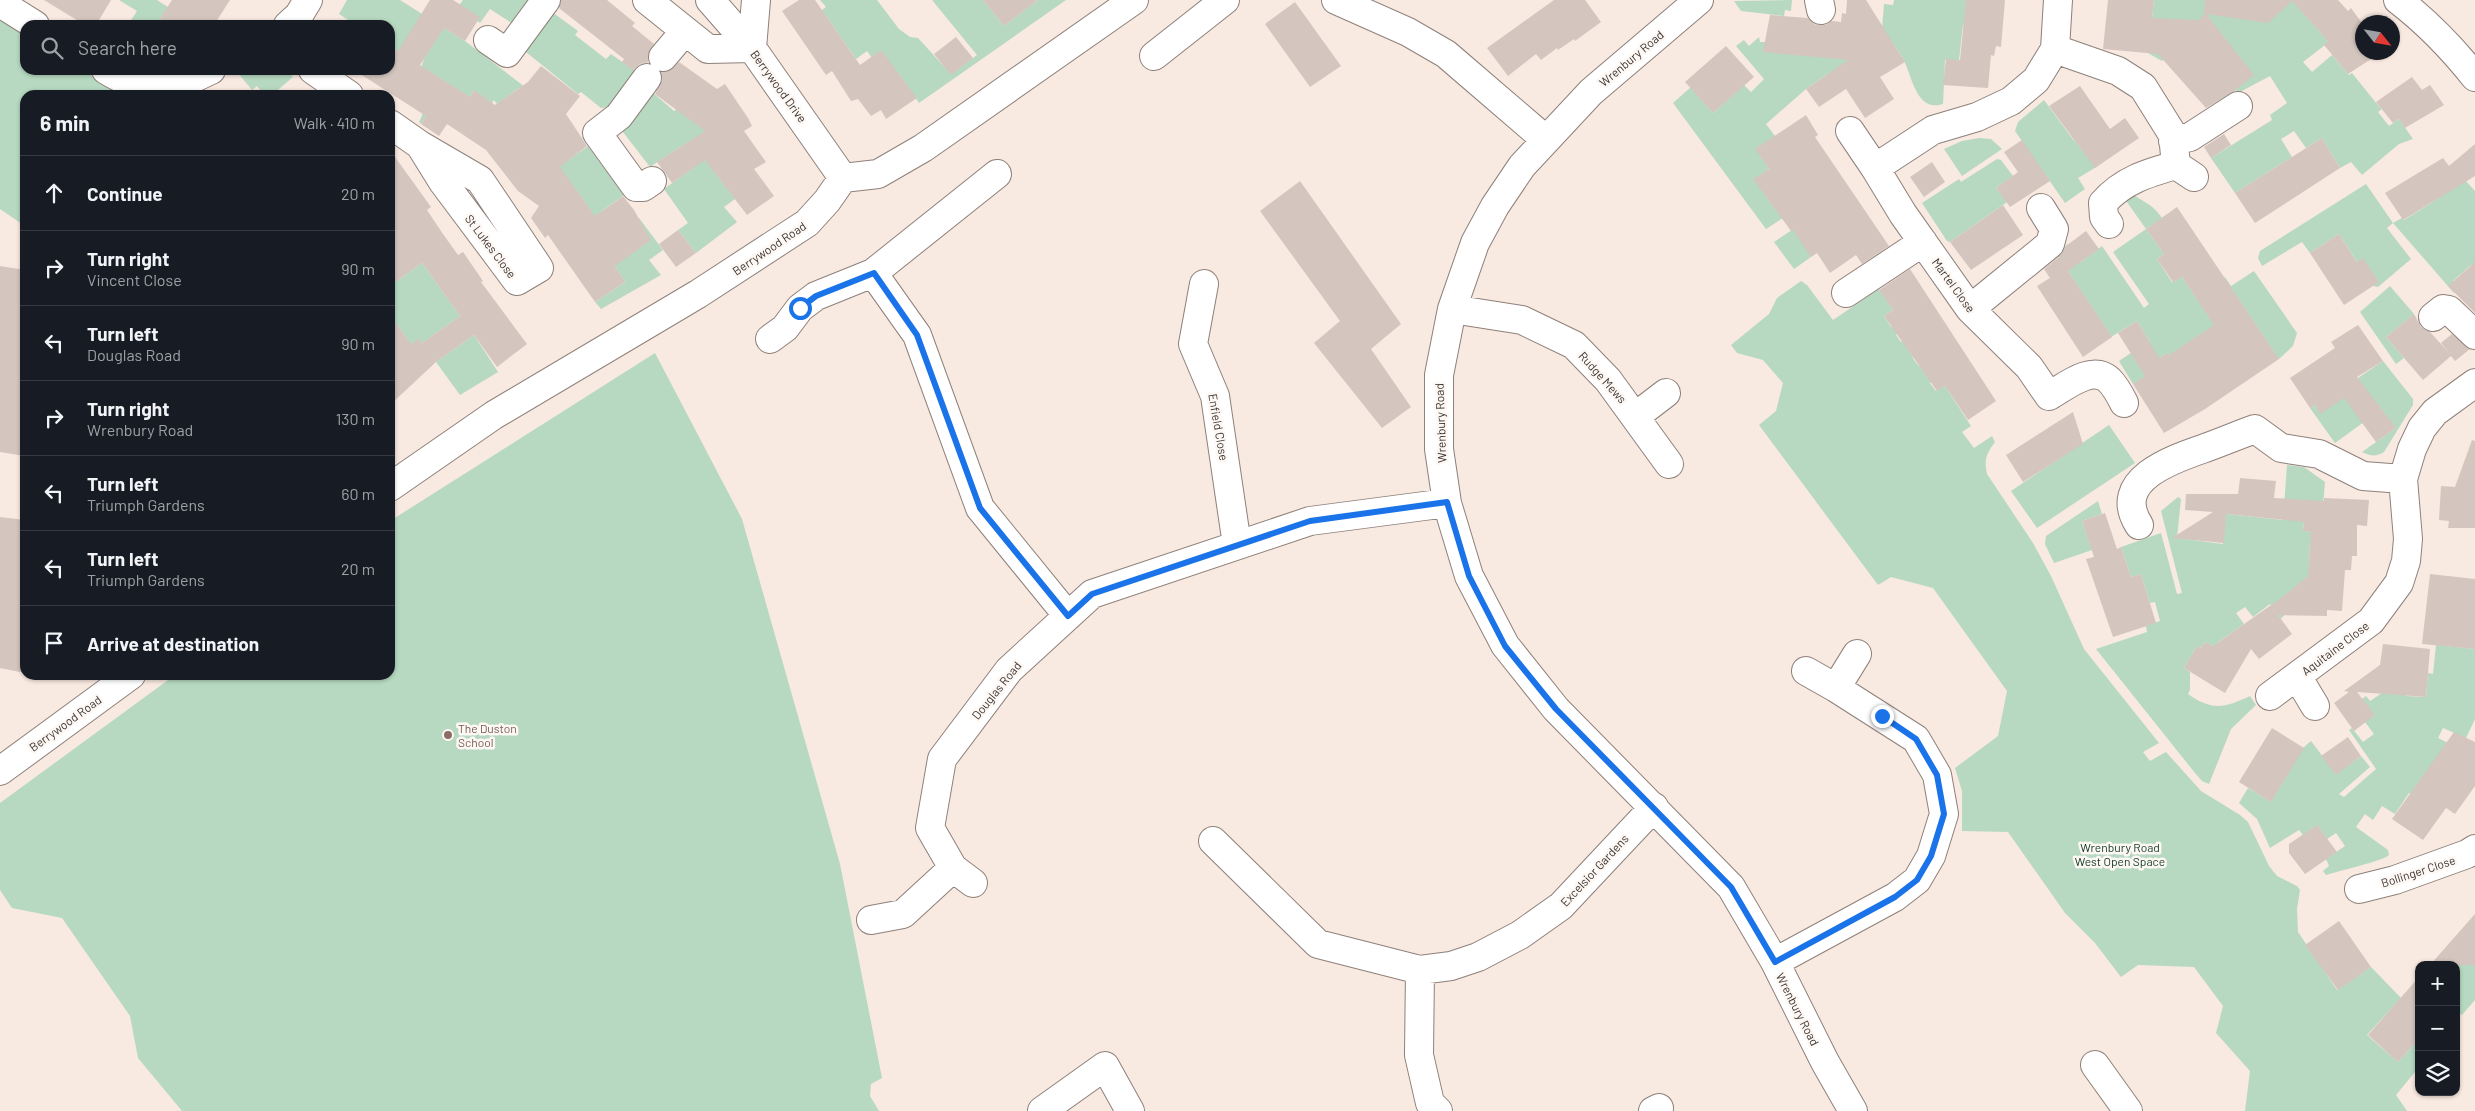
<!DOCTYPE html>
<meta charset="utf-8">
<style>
body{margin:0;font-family:Barlow,sans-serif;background:#242831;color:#f1f3f6}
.controls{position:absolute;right:15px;bottom:15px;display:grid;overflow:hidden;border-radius:10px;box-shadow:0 1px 4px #0004}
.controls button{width:45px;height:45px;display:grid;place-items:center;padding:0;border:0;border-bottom:1px solid #363941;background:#171b24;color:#f1f3f6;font:25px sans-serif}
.compass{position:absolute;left:2355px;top:15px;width:45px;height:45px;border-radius:50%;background:#171b24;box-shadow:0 1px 4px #0004;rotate:121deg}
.stop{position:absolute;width:15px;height:15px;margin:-11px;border:4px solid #1a73e8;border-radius:50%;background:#fff}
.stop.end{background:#1a73e8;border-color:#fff;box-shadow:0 1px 5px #0008}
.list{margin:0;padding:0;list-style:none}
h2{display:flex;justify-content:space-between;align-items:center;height:65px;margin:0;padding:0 20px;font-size:21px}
h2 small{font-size:16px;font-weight:400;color:#9ea1a6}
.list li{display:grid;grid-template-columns:32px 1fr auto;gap:15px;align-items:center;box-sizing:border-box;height:75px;padding:0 20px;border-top:1px solid #363941}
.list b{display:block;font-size:19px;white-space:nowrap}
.list p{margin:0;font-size:16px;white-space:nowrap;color:#9ea1a6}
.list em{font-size:16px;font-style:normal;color:#9ea1a6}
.icon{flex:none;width:28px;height:28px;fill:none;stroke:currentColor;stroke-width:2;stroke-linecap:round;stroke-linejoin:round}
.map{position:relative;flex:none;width:2475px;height:1111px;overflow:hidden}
.search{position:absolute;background:#171b24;box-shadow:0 1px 4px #0004;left:20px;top:20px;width:375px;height:55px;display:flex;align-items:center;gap:12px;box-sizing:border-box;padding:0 18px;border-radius:15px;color:#9ea1a6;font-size:19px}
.panel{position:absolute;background:#171b24;box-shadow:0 1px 4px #0004;left:20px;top:90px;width:375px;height:590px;border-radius:15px}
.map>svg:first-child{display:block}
</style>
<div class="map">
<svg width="2475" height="1111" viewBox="0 0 2475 1111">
<rect width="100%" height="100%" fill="#f8e9e1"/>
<path fill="#b7d9c1" d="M119 0H157L168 7 156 25H128L137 11Z
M347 0H400L465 41 572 123 550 140 519 88 497 104 494 100 470 138 467 137 482 113 474 90 466 104 443 90 421 124 419 122C431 102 414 77 425 57L398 51 390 46V25H356L339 14Z
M463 0H531L513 24 490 9 480 23 458 7Z
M820 0H877L899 29 910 37 918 38 951 74 977 55 932 0H983L1004 26 1038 0H1066L919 103 899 74 888 80 867 51 856 59 826 16 819 12 826 7Z
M1792 0 1791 11 1785 10 1784 16 1741 11 1734 1Z
M1894 0H1972L1991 28 1963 25 1959 60H1945L1943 104C1918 112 1913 81 1905 63 1902 56 1897 50 1893 43L1826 75 1806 89 1766 124 1775 136 1756 149 1769 169 1754 179 1805 204 1766 229 1673 103 1691 87 1713 113 1744 85 1751 92 1764 79 1736 46 1744 40 1749 46 1759 37 1760 42H1767L1882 28 1884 4 1893 5Z
M2154 0H2324L2307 17 2329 42 2303 62 2312 72 2332 55 2349 75 2352 73 2377 104 2382 109 2378 112 2389 126 2399 119 2413 139 2399 144 2362 175 2351 162 2340 168 2322 138 2306 148 2294 131 2281 139 2292 157 2235 193 2211 158 2272 120 2270 115 2287 103 2270 76 2238 93 2186 35 2162 61 2148 53Z
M552 12 578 31 575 35 606 59 611 54 638 73 610 107 601 108 581 92 578 94 526 52 527 45Z
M2 20 25 34V70H82L108 85 137 95H25V226L0 209V21Z
M243 70H287L293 77 272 95H264L257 86 252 90 238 73Z
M651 91 674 111 692 99 724 145 710 166 735 199 724 207 737 222 696 253 678 230 688 223 664 189 693 168 680 147 650 167 623 132 624 127Z
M2044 100 2072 138 2098 166 2078 178 2085 189 2065 203 2015 131 2018 122Z
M1979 138 1991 139 2002 149 1962 176 1944 149 1962 141Z
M588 146 624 195 603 210 596 219 548 175Z
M1997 159 2001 160 2013 176 1996 188 2007 202 1950 242 1947 241 1922 203 1959 179 1961 182Z
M2451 165 2475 191V269L2471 265 2453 281 2459 288 2454 293 2393 223 2387 228 2411 259 2378 287 2373 286 2339 234 2310 253 2302 242 2262 266 2258 258 2260 251 2366 184 2393 223 2402 218 2404 220 2439 198 2449 166Z
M2129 191C2144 204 2150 201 2162 218L2146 229 2164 254 2157 259 2172 282 2182 277 2195 296 2225 277 2231 286 2254 271 2297 333 2293 346 2279 359 2181 373 2168 353 2159 358V378L2133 384 2119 361 2149 341 2137 321 2111 337 2057 254 2068 244 2081 262 2102 246 2144 308 2149 304 2113 252 2146 229 2122 195Z
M639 218 663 250 649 260 661 275 601 309 595 302 625 282 615 266 619 233Z
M1798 226 1811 257 1794 269 1774 242Z
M422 263 460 316 422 343 404 350 408 340 390 315V286Z
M1801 281 1807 285 1833 320 1879 289 1893 310 1884 316 1891 327 1900 321 1904 327 1896 335 1901 342 1910 335C1908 359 1917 368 1938 377L1930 383 1936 391 1945 386 1971 426 1962 432 1974 448 1992 436 1995 442C1986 454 1984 460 1987 474L2033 543 2051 576 2084 649 2159 743 2143 752 2150 761 2166 752 2201 791 2240 815 2248 822 2269 866 2277 876 2297 886 2300 890 2297 909 2298 932 2337 990 2371 967 2401 998 2367 1035 2398 1062 2419 1039V1067L2396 1095 2407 1111H2245L2250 1071 2216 1033 2223 1006 2194 967 2138 965 2121 977 2095 943 2065 913 2008 832 1962 831V791L1955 768 1998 736 2007 691 1933 588 1891 577 1878 585 1759 425 1776 411 1783 383 1763 360 1737 353 1731 345 1769 314 1777 298Z
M2390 286 2414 314 2386 337 2404 358 2396 364 2360 312Z
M474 335 498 372 460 395 436 362Z
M655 353 742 519 840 864 882 1078 871 1084 870 1096 879 1111H182L138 1058 130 1016 62 918 12 908 0 890V803L175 675H390V521Z
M2383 361 2413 399V405L2384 452C2376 457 2371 456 2362 452L2396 428 2368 419 2335 443 2310 408 2315 405 2320 413 2346 386Z
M2109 425 2135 463 2037 528 2011 491Z
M2287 465 2304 467 2325 482 2323 506H2306L2303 531 2331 533 2310 543 2309 567 2323 568 2281 619 2270 604 2253 617 2245 607 2236 613 2244 624 2217 643V648L2205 642 2201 648 2197 646 2184 668 2190 672V690L2188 694C2212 711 2225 708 2250 696L2256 705 2231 729 2209 784 2202 781 2195 773 2096 649 2147 632 2146 626 2160 621 2155 602 2150 603 2141 574 2131 577 2121 547 2161 533 2177 594 2182 593 2161 511 2178 497 2181 499 2177 538 2223 544 2226 514 2283 520Z
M2098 501 2102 514 2082 521 2092 550 2054 563 2045 544 2046 536Z
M2436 645 2475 649V719L2466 738 2443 728 2438 738 2456 747 2429 806 2409 793 2395 814 2382 806 2373 820 2365 814 2356 827 2388 850 2389 855C2383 861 2338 871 2326 875L2323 871 2329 866 2326 859 2345 846 2336 833 2327 839 2317 825 2303 835 2299 830 2270 848 2257 819 2239 803 2248 788 2270 801 2303 748 2311 741 2336 774 2361 756 2370 767 2339 794 2344 797 2376 769 2349 730 2352 728 2363 742 2374 734 2365 722 2362 699 2366 696 2370 701 2388 689 2407 680 2406 696 2426 697 2428 673 2433 674Z
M2475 964V1000L2462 1015 2456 1011V965Z"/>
<path fill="#d4c6be" d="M44 0H111L96 25H85Z
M172 0H230L214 25H156Z
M430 0H453L480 17 465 41 444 28 420 65 470 97 474 90 495 105 528 82 541 66 580 96 566 114 587 146 560 167 595 216 623 196 634 210 651 240 615 266 625 282 595 302 548 235 545 238 531 218 539 206 518 191 486 150 447 124 439 136 421 124 426 116 354 70H390V46L398 51Z
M561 0H607L635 23 632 26 654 44 648 54V62L640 64 633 70 622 62 624 59 559 8Z
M799 0H815L860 65 881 50 917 98 886 119 881 110 871 116 858 99 851 101 832 71 826 75 782 11Z
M983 0H1038L1004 26Z
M1554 0H1585L1601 22 1575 41 1574 39 1558 50 1557 48 1541 60 1536 54 1508 76 1487 48Z
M1847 0H1866L1905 62 1880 77 1894 99 1865 118 1846 89 1819 107 1806 89 1848 60 1763 52 1770 15 1808 18 1816 25H1825L1832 21 1841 22 1842 13 1846 14Z
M1966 0H2005L2001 47 1996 46 1994 56 1991 55 1988 88 1943 85 1946 59 1960 60Z
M2108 0H2154L2152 18 2199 20 2204 14 2205 0H2338L2348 11 2351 8 2362 23V52H2382L2348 74 2324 45 2328 41 2292 1 2268 23 2206 14 2254 75 2233 92 2206 108 2158 54 2103 49Z
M1295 2 1341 66 1310 87 1265 24Z
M956 37 973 58 951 75 934 54Z
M1726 46 1754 77 1713 113 1685 82Z
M679 62 717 89 725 84 748 118 752 126 744 131 766 162 754 169 774 196 747 215 705 160 672 183 657 162 705 131 655 94 662 80 661 72 669 71Z
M2412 77 2422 90 2430 85 2444 105 2405 128 2399 119 2393 123 2376 102Z
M2080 86 2110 129 2125 118 2139 138 2095 168 2049 106Z
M1806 115 1818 135 1815 137 1889 246 1862 264 1856 255 1830 273 1817 253 1811 257 1793 230 1791 231 1753 179 1769 169 1755 149Z
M2224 134 2231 145 2211 158 2204 147Z
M2322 138 2340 168 2255 223 2235 193Z
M2022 140 2050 181 2010 207 1996 188 2018 172 2004 152Z
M2475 144V176L2403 220 2385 193 2443 158 2449 166Z
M390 150 431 207 427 210 443 234 458 255 463 252 483 281 481 282 527 344 497 367 474 335 436 362 390 405V315L411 344 418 339 422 343 460 316 422 263 390 286Z
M1932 162 1945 182 1924 197 1910 177Z
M1300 181 1401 324 1371 349 1411 407 1382 428 1314 343 1340 321 1260 211Z
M2003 205 2023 235 1971 270 1950 242Z
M2177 207 2279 359 2205 409 2164 433 2133 384 2145 376 2118 333 2137 321 2159 358 2168 353 2169 355 2214 325 2182 277 2173 282 2157 259 2164 254 2146 229Z
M678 230 696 253 676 267 659 244Z
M2086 231 2099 249 2068 271 2112 337 2083 357 2037 286 2050 278 2044 269 2060 256 2066 246Z
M2339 234 2357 262 2363 258 2379 282 2344 305 2310 253Z
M2475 262V313L2448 286Z
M0 266 25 270V456L0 452Z
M1910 269 1996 401 1968 420 1945 386 1937 391 1884 316 1893 310 1879 290Z
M2414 314 2421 327 2430 332 2451 355 2441 343 2452 334 2470 349 2455 361 2451 356 2423 380 2386 337Z
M2358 325 2383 361 2357 377 2396 428 2376 442 2344 398 2320 414 2315 405 2310 408 2290 378 2335 348 2331 342Z
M2073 412 2083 444 2023 482 2006 455Z
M2472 440 2475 441V528H2448L2449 521 2439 520 2441 486 2455 487Z
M2240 478 2276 481 2274 498 2324 501V498L2369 500 2367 526 2357 525V556H2352L2351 570H2345L2342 611 2327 610V616L2278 615 2292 634 2259 659 2251 649 2225 693 2184 668 2197 646 2201 648 2205 642 2213 646 2281 598 2308 576 2311 532 2303 531 2304 522 2226 514 2224 543 2172 538 2213 512 2185 510 2186 494H2238Z
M2105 513 2117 549 2121 547 2131 577 2141 574 2156 623 2113 637 2086 559 2094 557 2082 521Z
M0 517 25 520V673L0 668Z
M2430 574 2475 579V649L2422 644Z
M2383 644 2430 649 2426 697 2357 692 2375 715 2354 731 2334 703 2349 692 2344 691 2380 665Z
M2272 728 2304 748 2271 802 2239 782Z
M2454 732 2475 742V786L2455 814 2446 808 2423 840 2392 819Z
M2348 737 2361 756 2336 775 2321 756Z
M2317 825 2337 852 2305 874 2289 853V844Z
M2475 914V965H2430Z
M2339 921 2371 967 2338 990 2305 945Z
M2419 977V1039L2398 1062 2368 1035Z"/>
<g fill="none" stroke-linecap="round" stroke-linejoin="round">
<defs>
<path id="minor" d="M647 0 708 49 752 48 756 0
M710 0 752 48 843 178
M1336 0 1408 32 1446 54 1545 139
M1699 0 1591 92 1522 166 1495 206 1475 243 1452 309 1439 375V449L1447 503 1469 576 1505 645 1556 709 1731 887 1775 962 1825 1062 1853 1111
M1819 0 1821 10
M2058 0 2055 49 2118 71 2143 87 2173 135 2176 165 2194 177
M2398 0C2428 23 2452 48 2475 77
M0 3 35 25
M288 25 299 15 308 0
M488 40 507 53 546 0
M2055 49 2036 80 2011 101 1977 117 1933 130 1875 168 1903 214 1970 309 2029 367 2049 396C2065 387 2092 364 2109 380 2115 386 2120 395 2124 403
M1154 56 1225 0
M663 57 685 31
M106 70C120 79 146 90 163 88 179 86 196 77 211 70
M313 70 349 95
M647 78 619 116 597 133 636 187H643L652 181
M390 124 420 145 480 180 539 268 517 281 443 182 420 145
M1850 131 1875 168
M2173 141 2190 137 2238 106
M2109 224 2104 217 2103 203C2123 180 2148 173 2176 165
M873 273 917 335 980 508 1068 616
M1204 284 1193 344 1215 396 1237 545
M1846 293 1923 242
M1452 309 1522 320 1574 345 1608 380 1669 464
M1970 309 2050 244 2054 229 2041 208
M2433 317 2443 309 2449 310 2475 335
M770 339 785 328 800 308 816 296 873 273 997 174
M1636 416 1666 393
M390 487 494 415 698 294 807 223 827 201 843 178 878 174 923 148 1134 0
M2139 525C2110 480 2173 459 2205 448 2222 442 2238 435 2255 429L2281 448 2319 454 2363 476 2403 479
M2297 676 2315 706
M1836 688 1857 654
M2270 696 2371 621 2399 583 2406 561 2408 539 2403 479 2412 449 2422 428 2435 412 2475 383
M0 771 131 675
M1213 841 1318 944 1420 970 1451 966 1478 957 1520 935 1561 906 1654 807
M973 883 953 868 930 828 942 759 1009 670 1092 594 1310 521 1447 503
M2359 889 2395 880 2467 854 2475 849
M871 920 903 914 953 868
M1775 962 1895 897 1917 880 1931 856 1944 814 1937 775 1916 739 1836 688 1806 671
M1420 970 1419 1055 1430 1103 1438 1111
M2095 1065 2128 1111
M1042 1111 1105 1066 1130 1111
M1653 1111 1659 1108"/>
</defs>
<use href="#minor" stroke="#8e817a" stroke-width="30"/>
<use href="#minor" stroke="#fff" stroke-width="28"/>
</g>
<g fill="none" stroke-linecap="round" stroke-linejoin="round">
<path stroke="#1a73e8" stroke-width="6" d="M800 308 816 296 874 273 917 335 980 508 1068 616 1092 594 1310 521 1447 502 1469 576 1505 646 1556 709 1731 887 1775 962 1895 897 1917 880 1931 856 1944 814 1937 775 1916 739 1882 716"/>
</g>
<circle fill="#8d6e63" stroke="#fef8f5" stroke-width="2" cx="448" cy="735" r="5"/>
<g text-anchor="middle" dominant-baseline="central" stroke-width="5" stroke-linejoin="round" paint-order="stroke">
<g font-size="12" fill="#3c3633" stroke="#fef8f5">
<text transform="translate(1631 58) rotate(-40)">Wrenbury Road</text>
<text transform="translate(779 86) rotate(54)">Berrywood Drive</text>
<text transform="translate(491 246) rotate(53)">St Lukes Close</text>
<text transform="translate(769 248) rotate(-34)">Berrywood Road</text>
<text transform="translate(1954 285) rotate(54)">Martel Close</text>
<text transform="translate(1603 377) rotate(48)">Rudge Mews</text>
<text transform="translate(1440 423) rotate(-92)">Wrenbury Road</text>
<text transform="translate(1219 427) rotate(80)">Enfield Close</text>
<text transform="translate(2335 648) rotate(-37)">Aquitaine Close</text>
<text transform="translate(996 690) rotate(-51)">Douglas Road</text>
<text transform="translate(65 723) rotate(-36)">Berrywood Road</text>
<text transform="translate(1594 870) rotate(-47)">Excelsior Gardens</text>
<text transform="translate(2418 871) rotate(-18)">Bollinger Close</text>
<text transform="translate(1798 1009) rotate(63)">Wrenbury Road</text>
</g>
<g font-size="12" fill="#785e54" stroke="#fef8f5" text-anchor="start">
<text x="458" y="728">The Duston<tspan x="458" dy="14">School</tspan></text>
</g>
<g font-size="12" fill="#0e3a20" stroke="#fef8f5">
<text x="2120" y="847">Wrenbury Road<tspan x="2120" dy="14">West Open Space</tspan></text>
</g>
</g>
</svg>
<div class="controls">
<button>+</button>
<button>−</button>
<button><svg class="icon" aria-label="layers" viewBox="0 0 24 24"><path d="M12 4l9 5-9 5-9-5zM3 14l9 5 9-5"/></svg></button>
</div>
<svg class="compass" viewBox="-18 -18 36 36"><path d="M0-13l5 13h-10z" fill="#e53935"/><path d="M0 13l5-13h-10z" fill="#9ea1a6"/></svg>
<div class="stop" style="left:800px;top:308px"></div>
<div class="stop end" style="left:1882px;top:716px"></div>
<div class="search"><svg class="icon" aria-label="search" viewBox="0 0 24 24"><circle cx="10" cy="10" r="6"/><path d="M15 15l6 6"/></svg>Search here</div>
<section class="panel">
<h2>6 min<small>Walk · 410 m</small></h2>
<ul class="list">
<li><svg class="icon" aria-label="ahead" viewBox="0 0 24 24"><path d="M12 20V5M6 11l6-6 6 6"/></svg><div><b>Continue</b></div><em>20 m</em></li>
<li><svg class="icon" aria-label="right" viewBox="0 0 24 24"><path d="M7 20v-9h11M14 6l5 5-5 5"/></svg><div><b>Turn right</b><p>Vincent Close</p></div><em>90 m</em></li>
<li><svg class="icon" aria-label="left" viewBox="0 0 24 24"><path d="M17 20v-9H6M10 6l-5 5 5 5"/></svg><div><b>Turn left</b><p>Douglas Road</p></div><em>90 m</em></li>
<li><svg class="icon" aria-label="right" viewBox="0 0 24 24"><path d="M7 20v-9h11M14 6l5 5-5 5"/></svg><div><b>Turn right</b><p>Wrenbury Road</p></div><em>130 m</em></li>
<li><svg class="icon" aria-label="left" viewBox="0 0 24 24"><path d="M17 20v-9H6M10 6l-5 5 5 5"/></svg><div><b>Turn left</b><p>Triumph Gardens</p></div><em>60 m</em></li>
<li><svg class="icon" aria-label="left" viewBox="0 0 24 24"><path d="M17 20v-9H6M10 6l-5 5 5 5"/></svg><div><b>Turn left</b><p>Triumph Gardens</p></div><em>20 m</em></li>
<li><svg class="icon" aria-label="arrive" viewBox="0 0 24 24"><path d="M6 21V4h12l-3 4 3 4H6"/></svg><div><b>Arrive at destination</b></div></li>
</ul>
</section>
</div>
